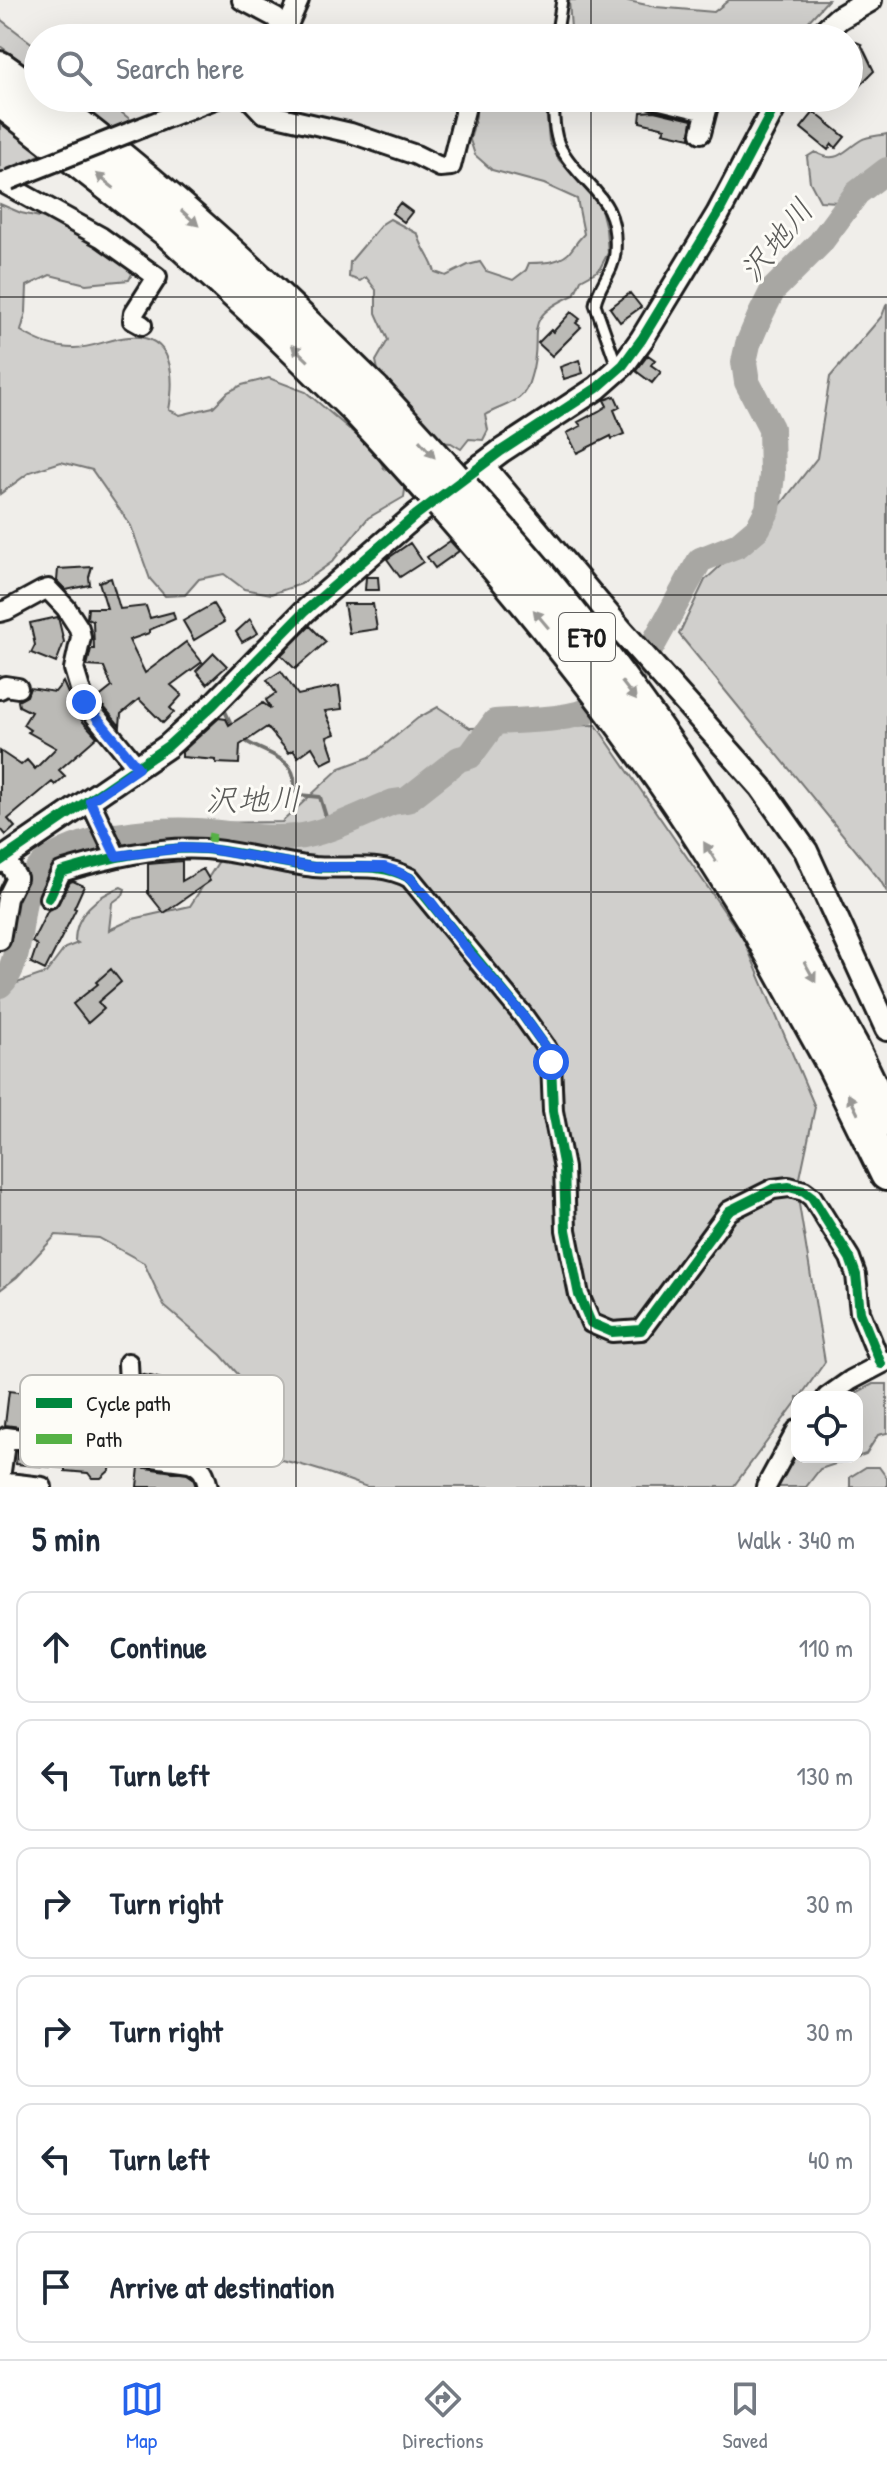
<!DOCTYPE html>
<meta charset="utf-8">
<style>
body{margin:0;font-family:"Patrick Hand","Klee One",sans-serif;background:#f6f6f7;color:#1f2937}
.controls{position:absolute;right:24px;bottom:24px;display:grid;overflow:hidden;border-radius:16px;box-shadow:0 8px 32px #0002}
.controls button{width:72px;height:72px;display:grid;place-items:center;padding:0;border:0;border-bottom:2px solid #e0e1e3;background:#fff;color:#1f2937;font:40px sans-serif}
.stop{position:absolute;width:24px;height:24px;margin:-18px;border:6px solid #2563eb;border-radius:50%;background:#fff}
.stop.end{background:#2563eb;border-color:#fff;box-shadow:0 2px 8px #0008}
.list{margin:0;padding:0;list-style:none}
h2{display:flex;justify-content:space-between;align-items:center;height:104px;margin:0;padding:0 32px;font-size:34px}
h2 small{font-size:26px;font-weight:400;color:#747a83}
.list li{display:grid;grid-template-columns:52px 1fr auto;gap:24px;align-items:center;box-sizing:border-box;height:112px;margin:0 16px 16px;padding:0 16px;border:2px solid #e0e1e3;border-radius:16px}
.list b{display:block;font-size:30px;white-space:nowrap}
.list em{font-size:26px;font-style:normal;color:#747a83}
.icon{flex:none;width:44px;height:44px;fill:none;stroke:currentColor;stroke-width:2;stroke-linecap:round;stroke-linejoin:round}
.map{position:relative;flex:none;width:887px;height:1487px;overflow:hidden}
.search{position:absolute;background:#fff;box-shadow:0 8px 32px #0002;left:24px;right:24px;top:24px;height:88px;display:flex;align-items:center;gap:20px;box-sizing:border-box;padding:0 28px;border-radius:44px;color:#747a83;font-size:30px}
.sheet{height:872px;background:#fff}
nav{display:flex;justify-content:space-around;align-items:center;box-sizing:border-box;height:112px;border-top:2px solid #e0e1e3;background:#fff;font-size:22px;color:#747a83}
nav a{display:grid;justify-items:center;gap:4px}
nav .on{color:#2563eb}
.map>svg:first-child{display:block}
</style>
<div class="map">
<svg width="887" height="1487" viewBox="0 0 887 1487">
<rect width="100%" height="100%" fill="#f0eeea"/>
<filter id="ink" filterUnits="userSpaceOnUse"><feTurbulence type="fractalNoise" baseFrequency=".0125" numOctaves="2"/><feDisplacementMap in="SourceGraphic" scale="16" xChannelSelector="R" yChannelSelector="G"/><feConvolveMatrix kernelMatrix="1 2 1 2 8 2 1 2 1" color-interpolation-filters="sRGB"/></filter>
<g filter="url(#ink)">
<path fill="#d0cfcc" stroke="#767674" stroke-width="2" d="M569 0H624L656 7 714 12 729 0H828L806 24 789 38H641C619 29 594 37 571 29Z
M0 19 38 48V73L0 46Z
M67 98H103L131 120 108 132Z
M476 98H545L549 141 559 160 600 205 606 229 608 253 599 270 581 280 574 295C517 320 545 332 531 376 529 384 526 393 519 398 510 405 495 409 485 415L488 430 483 440 469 439 461 449 451 443 438 442 419 416 379 375 376 361 388 340 376 313V290L366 277 360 281 349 277 350 262 382 224 390 219 418 234C421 248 431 258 435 272L446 276 468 265 480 262 486 271 513 280 526 270 529 263C544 263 563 263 572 249 576 243 578 240 584 234L577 199 544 184 492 170 475 155 470 140 476 116Z
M0 114 50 150 0 174Z
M887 134V159L866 173 854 188 839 202 820 201 810 182 807 157 815 152C837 165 843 151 861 140 868 136 879 136 887 134Z
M0 204 21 213 54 220 124 263 132 274 129 280 86 284 50 275 27 286 26 312 21 331C38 342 54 348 74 348 93 348 111 338 129 337 174 334 175 377 169 410L180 415 213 407 228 392 242 385 269 378 306 392 375 451 384 468 406 483 404 497 368 518 332 562 301 584 271 594 244 589 224 574 199 579 185 595 165 596 150 579 131 526 92 470 61 462 30 472 0 494Z
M887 303V892L880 880 679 634 705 580 764 526 817 458 830 377 882 316Z
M438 707 470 728 596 725 744 940 815 1107 797 1192 825 1362 800 1397H797V1401L733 1487H367C337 1476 308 1465 276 1459 245 1454 233 1465 203 1448V1436L230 1415 244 1381 221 1355 164 1306 144 1263 99 1238 56 1235 17 1277 0 1290V989L46 973 65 948 78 943 75 941C75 914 97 896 121 887L125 889 123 895 112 903 109 930 133 919 190 906 226 850 121 851 109 824 282 822 340 768 370 757 418 718Z
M873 1384H887V1433L878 1435 866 1454 857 1457V1397H848Z
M797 1444V1457H856L820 1469 806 1487H775Z
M866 1467H879L887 1478V1487H850V1477Z"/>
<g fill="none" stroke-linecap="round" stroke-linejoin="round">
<path stroke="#706f6d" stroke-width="4" d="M224 709 233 728
M241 738C263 755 299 755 294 790L299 795 320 797 329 827"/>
<path stroke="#a8a7a3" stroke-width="26" d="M650 650 700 560 738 545 758 528 768 509 772 475 771 428 747 382 744 362 748 344 760 316 773 290 820 243 857 193 887 170
M0 985C31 955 9 890 45 863 81 835 154 829 198 831 231 833 263 841 296 837 328 833 362 814 393 802L407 800 459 759 470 756 495 722C523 720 569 721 595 708 614 699 628 680 641 665"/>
</g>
<path fill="#bbbab6" stroke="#1c1c1c" stroke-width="2" d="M849 39 861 44 874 71 849 96Z
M654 111 692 120 690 138 663 132 665 128 640 122 641 112Z
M814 112 845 137 836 148 832 144 828 150 801 128Z
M400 203 412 212 404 222 392 213Z
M630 293 641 307 620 322 610 308Z
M571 312 580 319 576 323 581 327 552 356 538 343 551 330 553 332Z
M648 355 655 360 651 365 661 372 652 383 636 371Z
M579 360 583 373 564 379 560 367Z
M615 396 620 407 614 410 624 434 612 439 611 436 577 453 567 433 581 426 578 422 599 411 607 406 604 400Z
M450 541 459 551 435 568 427 557Z
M410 543 423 562 400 577 387 559Z
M92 567 89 577 90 585 66 590 57 581 58 569Z
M366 577H378L379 590H365Z
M111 578 120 609 146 606 150 618 173 612 175 619 149 630V633L129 640 145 673 186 642 202 662 171 685 182 695 170 708 174 712 163 723 139 699 121 714 120 726 97 699 112 687 104 667 87 666 91 649H94L93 621 87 618 88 608H107L99 582Z
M213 604 224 622 194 640 183 621Z
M344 604H373L377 629 349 633Z
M58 617 64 642 56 663 31 653 35 645 30 623Z
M250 619 258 633 242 642 236 632Z
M310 626 326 642 295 669 281 655Z
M214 653 227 666 207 684 196 671Z
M281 671 298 695 339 686 342 709 325 711 335 734 327 737 334 758 322 764 312 747 298 757 293 750 289 753 267 727 240 745 239 764 216 763V760L182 757V752L219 718 226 719 229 725 263 703 271 709 266 700 276 693 267 680Z
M63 682 70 698 66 703 97 737 59 770 65 776 55 785 52 782 8 819 15 827 6 835 0 828V751L21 765 27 760 35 769 56 748 28 732 30 730 23 725 31 712 19 706 18 701 27 696 30 688 55 692Z
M182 861V881L203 869 210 881 164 913 148 893V864Z
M73 881 84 886 74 908 76 909 45 970 31 963 37 945 32 942 48 910 56 907 70 882Z
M111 969 121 982 98 1002 104 1009 88 1023 73 1004 98 984 96 982Z
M9 1391 35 1394 28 1428 5 1425Z
M17 1451 111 1463 110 1470 101 1478H92L88 1473 65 1471V1468L16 1464Z
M139 1467 187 1474 193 1478 196 1487H137Z"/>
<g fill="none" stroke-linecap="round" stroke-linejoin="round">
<defs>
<path id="service" d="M556 38 562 0
M553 98C554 115 553 137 563 152 588 192 619 196 615 253 614 271 598 286 595 304L618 369"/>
<path id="minor" d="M242 0 276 18 284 33
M282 38 299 0
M249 98 263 113 351 133 416 155 440 167 451 166 468 98
M652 98 706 111
M143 127 217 98
M701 133 710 98
M3 183 101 237 157 277 134 313 133 320 142 325
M0 612 7 610 42 591 48 589 66 608 79 628 81 637 74 669 84 702 138 768
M0 689 5 686 18 688
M90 801 116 856
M49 898 61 872C108 858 156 846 205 849 242 852 278 863 314 867 349 870 377 861 410 878L522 1014 547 1049 551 1062 553 1111 564 1168 566 1230 579 1295 591 1323 612 1332 641 1330 729 1211 773 1189 789 1187 804 1191 812 1197 850 1258 856 1275 860 1312 881 1364
M0 940 7 898 17 878 5 858
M128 1363 129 1384C187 1390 193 1411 199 1466
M827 1397 851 1380 887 1361
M0 1478 6 1437 190 1462C203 1467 205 1474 208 1487
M0 1482 42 1487
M766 1487 797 1430"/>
<path id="tertiary" d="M817 38 839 18 870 0
M482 465 622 631 761 787 806 851 887 1029
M0 861 168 746 213 705 304 612 416 515 501 451 597 388 623 365 642 339 718 214 779 98"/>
<path id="motorway" d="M0 68 38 95
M42 98C161 185 269 288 374 391
M0 100 167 230 272 326 356 408
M772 904 851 1045 887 1120
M752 918 833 1064 887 1174"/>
</defs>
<use href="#service" stroke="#1c1c1c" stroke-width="15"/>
<use href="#minor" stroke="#1c1c1c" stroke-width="24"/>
<use href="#tertiary" stroke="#1c1c1c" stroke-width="28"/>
<use href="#motorway" stroke="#1c1c1c" stroke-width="38"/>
<use href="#service" stroke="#fdfcf7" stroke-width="9"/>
<use href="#minor" stroke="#fdfcf7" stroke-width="18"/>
<use href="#tertiary" stroke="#fdfcf7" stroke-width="22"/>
<use href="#motorway" stroke="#fdfcf7" stroke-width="32"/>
<defs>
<path id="minor-bridge" d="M9 180 143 127"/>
<path id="motorway-bridge" d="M374 391C434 457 495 522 552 591 633 690 704 796 772 904
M356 408C457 517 554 629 641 750 681 804 716 861 752 918"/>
</defs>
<use href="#minor-bridge" stroke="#1c1c1c" stroke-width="24" stroke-linecap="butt"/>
<use href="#motorway-bridge" stroke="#1c1c1c" stroke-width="38" stroke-linecap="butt"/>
<use href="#minor-bridge" stroke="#fdfcf7" stroke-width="18"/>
<use href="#motorway-bridge" stroke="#fdfcf7" stroke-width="32"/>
<path stroke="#55b145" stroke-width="8" stroke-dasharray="16 8" stroke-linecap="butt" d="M209 849 214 826"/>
<defs>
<path id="cycleway" d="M0 861 168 746 213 705 304 612 416 515 501 451 597 388 623 365 642 339 718 214 779 98
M49 898 61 872C108 858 156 846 205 849 242 852 278 863 314 867 349 870 377 861 410 878L522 1014 547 1049 551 1062 553 1111 564 1168 566 1230 579 1295 591 1323 612 1332 641 1330 729 1211 773 1189 789 1187 804 1191 812 1197 850 1258 856 1275 860 1312 881 1364"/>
</defs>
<use href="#cycleway" stroke="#fdfcf7" stroke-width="15"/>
<use href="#cycleway" stroke="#00873e" stroke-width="10"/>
</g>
<defs><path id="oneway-solid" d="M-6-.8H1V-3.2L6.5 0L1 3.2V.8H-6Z" transform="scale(2)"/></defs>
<g fill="#989794">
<use href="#oneway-solid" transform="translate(105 181) rotate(-141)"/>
<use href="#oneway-solid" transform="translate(190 218) rotate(42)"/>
<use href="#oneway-solid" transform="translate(300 353) rotate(-136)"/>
<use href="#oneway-solid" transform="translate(427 449) rotate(48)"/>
<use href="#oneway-solid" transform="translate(541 619) rotate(-130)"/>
<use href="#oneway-solid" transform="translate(629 691) rotate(52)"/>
<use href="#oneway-solid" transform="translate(710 852) rotate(-122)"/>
<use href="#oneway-solid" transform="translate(810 972) rotate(61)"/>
<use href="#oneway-solid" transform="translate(853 1104) rotate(-116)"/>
</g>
</g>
<g fill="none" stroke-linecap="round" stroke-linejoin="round" filter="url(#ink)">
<path stroke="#2563eb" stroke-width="10" d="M84 702 138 768 90 801 116 856 182 848 209 849 312 867H384L398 872 410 878 428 898 468 951 522 1014 547 1049 551 1062"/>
</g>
<path fill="none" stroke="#1c1c1c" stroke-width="2" stroke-opacity="0.55" d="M296 0V38M591 0V38M296 98V1487M591 98V1487M0 297H887M0 595H887M0 892H887M0 1190H887"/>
<g text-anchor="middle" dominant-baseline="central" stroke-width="6" stroke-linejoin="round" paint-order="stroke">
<rect fill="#fdfcf7" stroke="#605f5e" stroke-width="2" x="559" y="613" width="56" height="48" rx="6"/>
<g font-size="28" font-weight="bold" fill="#1c1c1c">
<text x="587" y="637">E70</text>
</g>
<g font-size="32" font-style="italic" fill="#5b5b59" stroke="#fdfcf7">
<text transform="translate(776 240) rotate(-51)">沢地川</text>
<text transform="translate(253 799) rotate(-1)">沢地川</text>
</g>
</g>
<rect x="20" y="1375" width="264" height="92" rx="12" fill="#fdfcf7" stroke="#bab9b5" stroke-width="2"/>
<rect x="36" y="1398" width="36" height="10" fill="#00873e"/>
<rect x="36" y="1434" width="36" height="10" fill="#55b145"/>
<g font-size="22" fill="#1c1c1c">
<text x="86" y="1411">Cycle path</text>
<text x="86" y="1447">Path</text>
</g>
</svg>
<div class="controls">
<button><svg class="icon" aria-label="locate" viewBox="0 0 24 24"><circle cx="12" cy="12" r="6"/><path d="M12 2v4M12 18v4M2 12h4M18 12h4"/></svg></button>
</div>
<div class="stop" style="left:551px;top:1062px"></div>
<div class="stop end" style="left:84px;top:702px"></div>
<div class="search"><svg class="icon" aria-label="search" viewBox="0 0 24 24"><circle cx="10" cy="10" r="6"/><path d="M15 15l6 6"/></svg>Search here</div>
</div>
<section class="sheet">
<h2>5 min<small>Walk · 340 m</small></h2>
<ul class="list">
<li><svg class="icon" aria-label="ahead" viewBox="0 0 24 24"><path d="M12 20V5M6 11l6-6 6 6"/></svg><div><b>Continue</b></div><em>110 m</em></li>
<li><svg class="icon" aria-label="left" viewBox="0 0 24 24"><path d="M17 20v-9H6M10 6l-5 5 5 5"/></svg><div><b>Turn left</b></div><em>130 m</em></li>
<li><svg class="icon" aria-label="right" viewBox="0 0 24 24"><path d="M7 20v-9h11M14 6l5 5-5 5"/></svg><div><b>Turn right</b></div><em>30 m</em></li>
<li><svg class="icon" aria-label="right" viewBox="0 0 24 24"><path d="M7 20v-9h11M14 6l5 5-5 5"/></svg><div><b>Turn right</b></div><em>30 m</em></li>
<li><svg class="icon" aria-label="left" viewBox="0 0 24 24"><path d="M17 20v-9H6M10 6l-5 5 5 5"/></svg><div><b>Turn left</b></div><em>40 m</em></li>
<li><svg class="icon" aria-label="arrive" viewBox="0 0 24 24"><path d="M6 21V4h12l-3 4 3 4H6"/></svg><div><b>Arrive at destination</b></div></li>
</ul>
</section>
<nav>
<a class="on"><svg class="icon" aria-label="map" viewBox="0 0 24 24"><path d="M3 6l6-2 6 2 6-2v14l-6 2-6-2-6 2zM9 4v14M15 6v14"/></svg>Map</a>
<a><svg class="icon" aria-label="directions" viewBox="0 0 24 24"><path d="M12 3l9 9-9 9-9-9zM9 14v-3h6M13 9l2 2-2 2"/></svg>Directions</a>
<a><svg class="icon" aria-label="saved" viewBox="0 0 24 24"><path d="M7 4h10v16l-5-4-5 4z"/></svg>Saved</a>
</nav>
